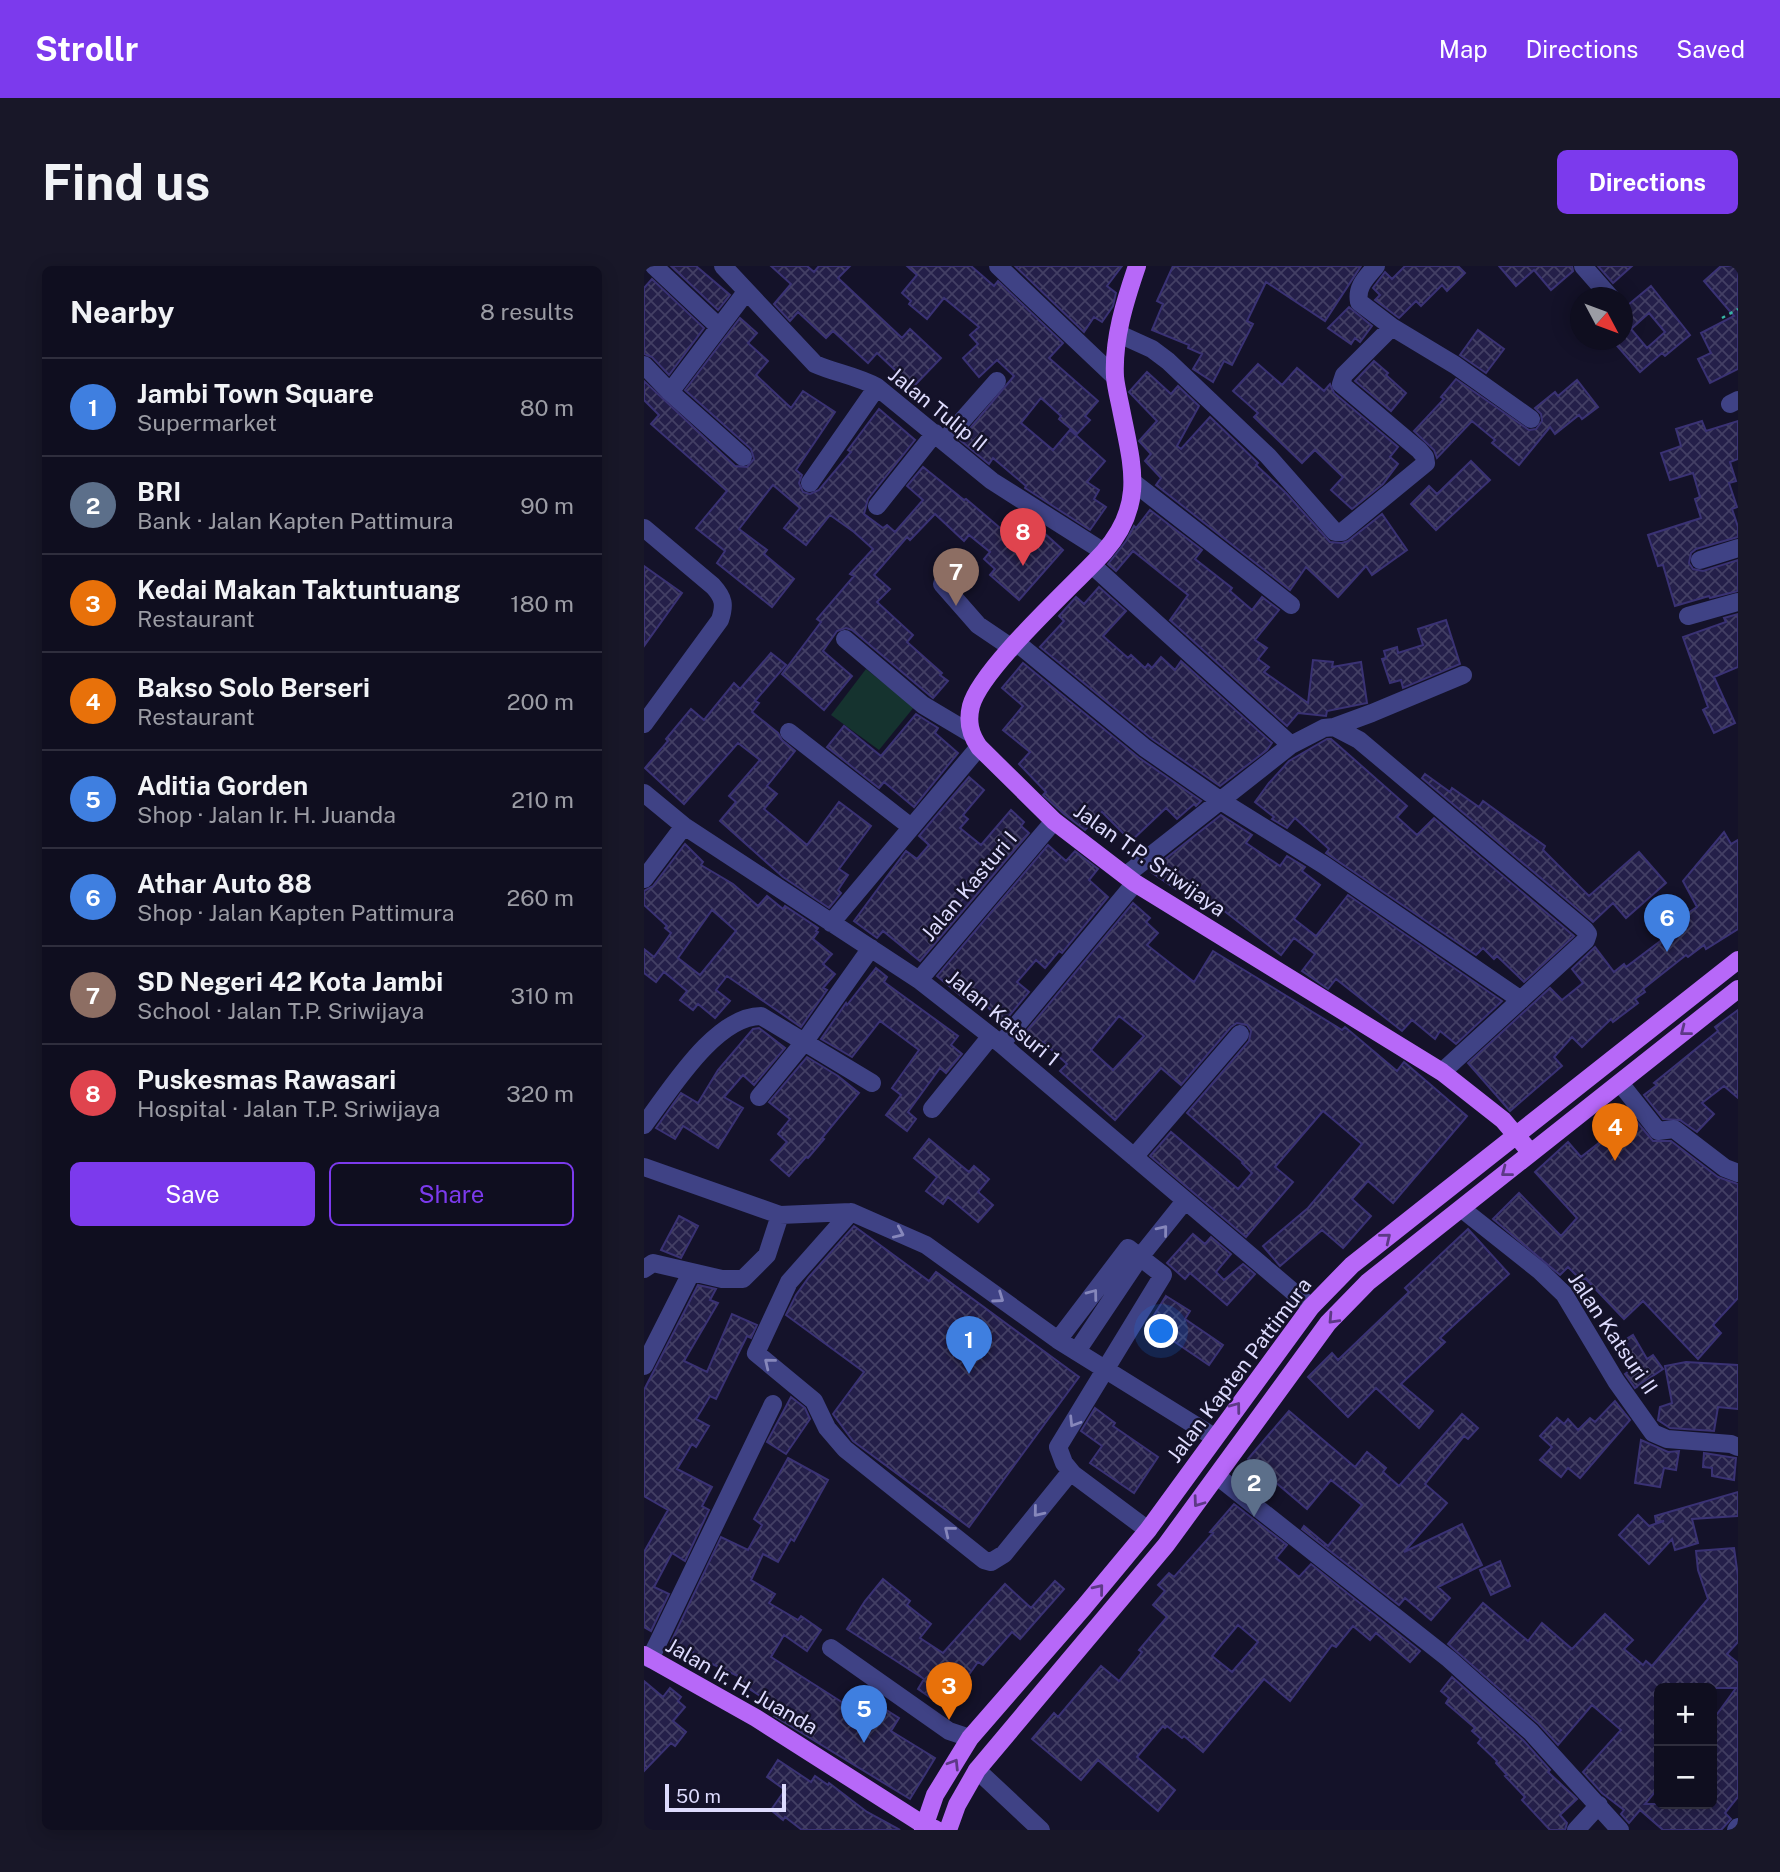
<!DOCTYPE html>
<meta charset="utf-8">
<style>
body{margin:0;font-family:"Public Sans",sans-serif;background:#181728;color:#f1f3f6}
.controls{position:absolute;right:21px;bottom:21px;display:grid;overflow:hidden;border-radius:10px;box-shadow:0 4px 18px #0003}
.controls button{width:63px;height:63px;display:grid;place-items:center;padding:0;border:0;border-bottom:2px solid #2f2e3d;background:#0f0e1f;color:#f1f3f6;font:35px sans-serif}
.compass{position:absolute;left:926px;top:21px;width:63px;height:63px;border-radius:50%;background:#0f0e1f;box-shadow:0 4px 18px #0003;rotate:131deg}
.scale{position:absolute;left:21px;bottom:18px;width:121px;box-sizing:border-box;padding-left:7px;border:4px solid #dddbfd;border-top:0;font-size:19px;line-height:24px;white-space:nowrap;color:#dddbfd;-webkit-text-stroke:5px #141229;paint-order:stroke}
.you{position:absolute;left:518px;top:1066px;width:24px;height:24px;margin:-18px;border:5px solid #fff;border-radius:50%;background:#1a73e8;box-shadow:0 0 0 10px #1a73e833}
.badge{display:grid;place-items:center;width:46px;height:46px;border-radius:50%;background:#7c3aed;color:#fff;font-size:23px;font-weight:700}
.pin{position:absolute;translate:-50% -58px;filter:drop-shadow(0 2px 4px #0008)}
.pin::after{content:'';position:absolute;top:37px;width:24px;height:21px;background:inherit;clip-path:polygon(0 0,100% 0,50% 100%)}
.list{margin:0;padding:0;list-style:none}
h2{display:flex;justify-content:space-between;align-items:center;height:91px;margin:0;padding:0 28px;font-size:30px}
h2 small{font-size:23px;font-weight:400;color:#9b9ca4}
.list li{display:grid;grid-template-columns:46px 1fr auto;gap:21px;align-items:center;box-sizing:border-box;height:98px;padding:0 28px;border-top:2px solid #2f2e3d}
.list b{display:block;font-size:26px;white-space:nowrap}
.list p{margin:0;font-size:23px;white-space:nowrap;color:#9b9ca4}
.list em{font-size:23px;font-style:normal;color:#9b9ca4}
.actions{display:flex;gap:14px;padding:21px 28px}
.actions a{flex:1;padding:16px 0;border:2px solid #7c3aed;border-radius:10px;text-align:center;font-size:24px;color:#7c3aed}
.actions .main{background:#7c3aed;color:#fff}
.map{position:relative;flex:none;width:1094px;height:1564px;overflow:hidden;border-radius:10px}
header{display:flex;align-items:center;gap:42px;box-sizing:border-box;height:98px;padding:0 35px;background:#7c3aed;color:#fff}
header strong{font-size:33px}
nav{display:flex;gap:38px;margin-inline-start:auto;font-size:24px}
.intro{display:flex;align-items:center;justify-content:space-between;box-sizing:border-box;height:168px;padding:0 42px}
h1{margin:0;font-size:49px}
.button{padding:18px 32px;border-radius:10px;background:#7c3aed;color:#fff;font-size:24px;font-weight:700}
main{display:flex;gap:42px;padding:0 42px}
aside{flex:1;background:#0f0e1f;border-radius:10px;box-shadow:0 4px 18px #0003}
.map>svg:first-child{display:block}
</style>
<header>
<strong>Strollr</strong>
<nav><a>Map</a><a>Directions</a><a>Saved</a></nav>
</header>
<div class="intro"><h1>Find us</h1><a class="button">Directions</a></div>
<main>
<aside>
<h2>Nearby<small>8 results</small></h2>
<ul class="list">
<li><span class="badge" style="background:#3f7fe0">1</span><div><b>Jambi Town Square</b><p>Supermarket</p></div><em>80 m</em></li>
<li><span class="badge" style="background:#5c6f8a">2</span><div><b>BRI</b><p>Bank · Jalan Kapten Pattimura</p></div><em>90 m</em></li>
<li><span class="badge" style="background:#e8710a">3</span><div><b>Kedai Makan Taktuntuang</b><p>Restaurant</p></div><em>180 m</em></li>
<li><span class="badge" style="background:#e8710a">4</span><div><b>Bakso Solo Berseri</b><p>Restaurant</p></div><em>200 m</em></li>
<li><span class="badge" style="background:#3f7fe0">5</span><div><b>Aditia Gorden</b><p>Shop · Jalan Ir. H. Juanda</p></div><em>210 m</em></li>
<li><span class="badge" style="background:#3f7fe0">6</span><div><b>Athar Auto 88</b><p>Shop · Jalan Kapten Pattimura</p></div><em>260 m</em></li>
<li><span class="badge" style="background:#8d6e63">7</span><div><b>SD Negeri 42 Kota Jambi</b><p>School · Jalan T.P. Sriwijaya</p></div><em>310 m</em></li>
<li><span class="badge" style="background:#e0444e">8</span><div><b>Puskesmas Rawasari</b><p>Hospital · Jalan T.P. Sriwijaya</p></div><em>320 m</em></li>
</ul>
<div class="actions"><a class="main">Save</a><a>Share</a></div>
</aside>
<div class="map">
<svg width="1094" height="1564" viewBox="0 0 1094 1564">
<defs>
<pattern id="building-cross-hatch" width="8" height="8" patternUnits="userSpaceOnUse" patternTransform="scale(1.75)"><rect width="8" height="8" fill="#241f49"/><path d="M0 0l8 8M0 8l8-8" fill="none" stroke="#433f64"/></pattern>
</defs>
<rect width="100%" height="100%" fill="#141229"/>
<path fill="#15332f" d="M222 403 270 441 235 484 187 449Z"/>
<path fill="url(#building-cross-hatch)" stroke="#3a3274" stroke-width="2" fill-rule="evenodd" d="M27 0H52L86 29 74 44Z
M127 0H163L170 6 175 0H206L194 12 258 72 266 63 297 92 269 121 233 87 224 97 189 65 182 72 154 46 146 55 130 38 147 18Z
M263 0H327L350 20 354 15 419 77 405 92 454 135 441 150 446 154 433 168 415 153 417 150 397 132 377 157 409 184 426 164 461 195 443 216 455 224 450 233 462 241 446 264 381 222 382 220 349 192 345 198 316 174 370 110 353 94 335 111 319 92 334 78 326 69 335 61 300 32 283 53 265 38 267 35 258 27 273 9Z
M371 0H478L463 20 472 27 469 40 458 56 450 51 440 66Z
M529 0H717L681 55 622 16 603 55 609 58 588 99 580 95 569 116 549 103 558 88 544 82 545 79 508 64 519 38 513 35Z
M761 0H814L821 7 803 25 798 19 777 40 772 35 755 52 731 34 736 29 729 22 741 6 748 13Z
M855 0H928L929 5 907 24 890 4 872 20Z
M954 0H988L969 17Z
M1077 0H1094V103L1066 117 1054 93 1067 87 1057 67 1090 50 1060 15Z
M8 13 60 62 25 109 8 91 0 88V22Z
M1007 20 1046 69 1021 90 1018 87 996 106 968 74H978V44ZM1005 47 1021 66 1003 82 987 63Z
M705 41 728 60 716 76 711 72 707 78 684 62Z
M96 52 113 67 104 77 124 95 112 109 147 142 159 125 191 146 152 204 158 209 155 217 159 226 166 228 175 224 207 186 204 184 235 143 271 174 224 233 220 248 239 262 243 259 251 266 279 234 263 220 279 201 320 234 322 233 382 284 399 266 419 284 375 334 346 309 351 303 340 293 346 286 325 269 320 275 291 248 266 274 263 271 238 300 230 309 246 323 233 336 269 369 263 376 298 407 296 409 304 415 289 432 208 364 202 362 193 365 179 385 208 410 180 444 138 408 177 356 173 353 210 310 206 308 229 283 210 266 186 249 162 279 140 262 156 242 129 219 95 263 123 284 120 288 150 313 128 341 73 297 81 285 52 262 83 225 7 158 15 149 0 134V115L91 200 103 201 110 193 107 183 41 124Z
M834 64 860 83 842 107 816 89Z
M730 95 744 107 742 109 762 127 747 145 711 115Z
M614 98 638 119 653 102 680 125 686 118 690 127 754 181 746 191 754 198 739 218 708 243 687 224 699 211 671 184 658 197 610 151 614 147 589 125Z
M503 106 527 128 534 120 555 140 533 180 537 183 566 151 614 197 612 199 642 227 686 276 698 277 704 275 738 248 763 284 728 309 722 300 694 331 662 301 646 324 512 219 517 212 501 195 507 188 495 175 513 155 485 126Z
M812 113 885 164 892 163 898 155 897 148 891 142 911 126 914 130 933 114 954 141 938 153 935 149 911 168 906 161 875 199 848 177 851 174 828 155 793 192 790 184 770 165 800 133 797 131Z
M1058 155 1062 165 1094 155V193L1086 196 1092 215 1085 217 1093 241 1088 243 1094 261V271L1052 283 1047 287 1045 297 1049 303 1059 305 1094 294V325L1066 332 1065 330 1031 340 1019 299 1014 300 1004 269 1057 252 1051 233 1056 231 1049 207 1026 214 1017 187 1037 180 1032 163Z
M827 195 846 214 792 264 767 238 785 220 793 228Z
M506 244 558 284 551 293 588 322 586 325 608 344 618 331 635 344 611 374 623 382 614 393 625 401 620 406 664 437 669 394 689 396 688 401 717 396 723 437 683 445 682 450 654 447 643 460 526 354 544 329 489 285 472 305 464 298 482 275 490 260 492 262Z
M0 300 38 327 0 380Z
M455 321 482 345 459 370 484 392 487 389 501 402 504 398 508 402 517 391 531 404 537 395 628 477 623 484 576 520 508 473 396 381 420 355 415 350 432 331 440 338Z
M1094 348V401L1070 411 1091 457 1070 467 1059 444 1064 441 1039 371 1082 356 1080 352Z
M802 354 816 398 759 422 757 414 746 417 738 393 742 392 740 385 753 381 754 387 779 379 774 363Z
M127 387 142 399 111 435 115 437 108 446 134 467 138 474 151 485 123 520 133 528 120 543 163 579 195 536 227 560 195 603 204 609 194 624 197 627 185 642 139 611 76 555 92 536 85 530 116 494 94 477 40 538 1 502 24 475 22 473 47 443 60 454 90 417 96 423Z
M379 397 494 491 557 535 552 540 550 538 533 553 522 542 487 575 458 546 441 564 420 548 399 529 402 526 375 498 386 486 359 464 379 440 358 422Z
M272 448 294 462 291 467 314 487 270 541 240 516 235 522 183 481 200 460 237 490Z
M683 473H687L763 540 753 551 773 569 790 552 930 670 880 716 853 690 850 693 839 682 832 689 682 587 685 583 651 552 643 562 628 553 630 551 611 536 625 517 645 495Z
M781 508 806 526 808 522 835 541 839 535 901 580 899 584 945 630 995 586 1022 617 982 652 969 637 949 656 778 512Z
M325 511 340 524 319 549 324 553 316 562 337 579 367 544 380 556 377 560 385 567 276 695 239 665 233 672 210 655 262 585 273 593 285 579 275 570Z
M577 549 608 569 602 577 636 600 643 590 661 601 658 605 676 619 650 653 672 670 704 629 858 735 812 778 796 765 791 773 768 754 758 765 692 713 684 723 658 705 671 688 650 672 637 689 579 644 537 616 532 623 507 606 511 601Z
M1080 566 1087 578 1094 574V663L1062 683 1060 679 1044 691 1042 689 999 723 1001 726 991 733 994 737 969 756 967 753 938 781 928 771 910 791 918 800 866 845 824 797 906 722 918 734 939 717 928 703 951 681 970 706 980 698 982 701 1044 654 1041 649 1053 641 1039 615Z
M41 578 59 596 57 599 89 618 114 640 123 630 139 643 141 640 174 662 172 665 174 666 169 673 188 688 179 698 191 708 179 722 183 724 157 761 83 710 72 724 86 735 71 752 54 738 49 744 36 734 43 725 20 706 12 716 0 707V683L10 691 27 667 21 662 23 660 0 639V625L9 620ZM68 644 92 665 56 709 34 692Z
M404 579 422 595 431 585 454 603 445 614 464 631 418 687 415 685 401 702 392 694 373 716 385 726 360 756 327 726 321 733 293 710Z
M489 637 506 652 502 656 514 667 503 679 550 716 569 685 698 764 701 761 753 805 760 796 823 850 749 937 724 915 708 933 727 950 699 982 678 964 636 1000 619 980 664 942 718 878 679 845 631 901 649 916 602 971 506 890 527 866 594 923 608 907 598 897 599 896 543 847 605 775 607 765 603 759 593 757 587 761 537 819 517 802 471 854 416 805 423 798 399 776 389 787 375 774ZM475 750 500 770 469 804 447 784Z
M232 702 243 711 240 716 314 770 307 779 318 788 302 807 296 802 264 846 272 853 263 865 242 849 257 829 248 822 275 784 236 755 208 791 177 773 202 737 203 739Z
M1094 744V832L1080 820 1058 837 1070 848 1053 866 1036 854 1019 853 1000 829 1013 819 1010 817 1074 765 1071 761Z
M115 762 141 782 110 819 99 809 80 831 99 842 74 882 39 860 31 873 12 862 37 827 54 837 74 804 109 763Z
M163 791 194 810 215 827 178 872 180 873 164 892 162 891 145 910 127 894 143 876 134 868 146 853 125 836Z
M981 842 1009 875H1027L1074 911 1094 918V1032L1069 1059 1077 1067 1054 1093 999 1035 980 1053 941 1012 938 1015 924 1001 916 1009 849 953 875 927 917 970 933 952 891 906 924 876 937 891 985 853 979 844Z
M285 873 325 906 330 900 345 913 334 926 349 939 334 956 304 931 299 938 282 925 293 911 270 892Z
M35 950 54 960 37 992 17 984Z
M210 960 285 1015 292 1006 435 1111 325 1261 209 1175 189 1148 220 1106 142 1049 152 1029 165 1011Z
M824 963 865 1008 796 1072 801 1076 757 1118 789 1145 775 1162 732 1122 704 1151 664 1111 688 1087 694 1094 765 1026 761 1022Z
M549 968 561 978 567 971 587 988 572 1006 580 1014 599 998 611 1008 583 1039 546 1007 541 1013 523 997Z
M54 1019 72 1023 66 1034 74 1037 40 1095 63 1106 88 1048 113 1059 107 1072 103 1070 72 1133 66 1130 52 1153 65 1160 52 1181 48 1178 33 1203 68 1221 58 1240 65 1244 41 1295 28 1287 10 1321 25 1328 7 1365 0 1361V1286L24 1244 0 1230V1124Z
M522 1030 546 1045 541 1053 579 1079 565 1099 525 1072 522 1076 502 1062Z
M989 1069 1003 1093 1009 1089 1019 1103 991 1122 981 1108 985 1105 971 1080Z
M1042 1096 1094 1099V1143L1074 1141 1070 1165 1026 1162 1014 1154 1016 1141 1028 1137 1021 1100Z
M147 1131 161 1142 166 1153 142 1188 123 1176Z
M971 1135 986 1154 936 1212 924 1202 917 1211 896 1194 908 1181 896 1170 913 1152 920 1158 924 1153 934 1164 946 1152 951 1156Z
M451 1142 471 1157 469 1160 514 1191 490 1227 446 1197 458 1180 437 1165Z
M645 1145 711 1201 723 1186 742 1202 739 1206 755 1220 818 1148 834 1162 824 1173 820 1170 781 1218 803 1237 760 1286 818 1258 838 1299 794 1321 806 1332 787 1354 761 1332 755 1339 658 1263 660 1260 684 1280 718 1239 687 1214 663 1243 604 1193Z
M997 1174 1024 1186 1035 1185 1032 1204 1020 1202 1016 1221 991 1217Z
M1060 1187 1092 1192 1090 1214 1068 1210V1202L1059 1201Z
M144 1192 184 1214 150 1275 147 1273 134 1296 119 1288 107 1314 131 1328 125 1337 154 1354 157 1350 177 1364 163 1385 140 1369 127 1391 215 1447 225 1433 255 1452 247 1465 291 1492 266 1533 130 1450 134 1442 95 1416 98 1412 47 1388 49 1386 27 1376 77 1271 104 1284 118 1259 110 1253Z
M1094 1226V1250L1048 1253 1054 1277 1031 1284 1028 1273 1005 1298 975 1269 994 1249 1005 1260 1020 1255 1012 1256 1011 1250Z
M590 1238 643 1279 632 1292 655 1311 667 1298 776 1385 766 1396 732 1367 726 1374 709 1360 692 1381 688 1379 646 1435 620 1413 559 1486 540 1470 538 1472 523 1460 521 1462 519 1460 493 1491 531 1524 514 1545 454 1494 437 1514 388 1473 410 1447 414 1451 457 1400 475 1415 498 1386 495 1384 523 1351 509 1339 521 1325 514 1319 525 1307 530 1311 569 1267 566 1266ZM594 1359 614 1376 588 1406 568 1390Z
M1090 1282 1094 1310V1376L1083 1388 1094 1397V1531L1081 1547 1087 1553 1077 1564H1019L996 1544 985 1557 977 1548 980 1544 958 1527 939 1506 977 1464 948 1439 914 1479 895 1458 804 1378 839 1337 884 1375 898 1357 928 1383 961 1348 989 1374 980 1383 999 1399 1002 1395 1008 1400 1064 1333 1054 1304 1052 1285ZM1015 1422H1092L1068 1455V1538H1001L1015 1521Z
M856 1295 866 1320 847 1329 836 1304Z
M239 1313 266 1335 263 1339 287 1358 276 1372 299 1387 361 1318 387 1342 411 1315 420 1323 376 1373 368 1366 339 1399 334 1396 313 1425 318 1428 306 1445 274 1423 280 1413 203 1363 221 1335Z
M808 1411 879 1474 906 1504 904 1506 933 1533 916 1549 923 1557 921 1564H906L878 1534 881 1531 861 1510 863 1509 852 1497 853 1495 834 1477 837 1473 828 1465 831 1462 802 1437 805 1432 797 1425Z
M0 1415 19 1431 26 1422 37 1431 34 1435 41 1441 29 1455 42 1466 31 1480 27 1477 0 1505Z
M134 1494 167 1516 171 1510 184 1519 185 1517 223 1546 256 1564H158L141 1551 139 1554 127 1544 141 1524 123 1511Z"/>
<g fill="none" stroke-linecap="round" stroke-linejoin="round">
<path stroke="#37b6a5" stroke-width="2.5" stroke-dasharray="3.5 5" stroke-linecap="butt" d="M1078 52 1094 43"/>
<path stroke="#3f4285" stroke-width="18" d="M10 0 75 61
M79 0 171 98C191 107 213 110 233 121L348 215 460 286
M354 0 471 111
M732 0C723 11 712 20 715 36L748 61 811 99 887 153
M939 0 967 32
M475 68 508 83 524 95 624 190 691 266H698L782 197 781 191 775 184 697 118 700 109 748 61
M0 99 26 126
M1086 138 1094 134
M300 175 353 115
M99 191 26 126 102 26
M489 216 647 339
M166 217 233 121
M233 240 291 167
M0 262 69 320C80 332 81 339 76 354L0 458
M1056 294 1094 282
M448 299 647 479
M298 318 334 359 368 382
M1044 350 1094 336
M201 373 279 439 326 467
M373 377 501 482 577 535 680 599 877 734
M690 461 715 474 941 664 944 668 942 674 798 806
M145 466 267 561
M0 527 40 560 275 714 357 778 667 1041
M482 609 647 479 680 462 690 461 728 447 819 409
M0 613 40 560
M187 657 335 481
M275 714 410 555
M357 778 491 617
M976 817 1014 865 1030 863 1081 902 1094 907
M115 831 161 775 227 682
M288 843 347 770
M0 859C26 825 71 750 117 750L228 817
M490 891 596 768
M0 901 136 949 207 946 282 979 414 1074 570 1171
M818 943 896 1005 920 1028 972 1115 1009 1167 1023 1173 1087 1178 1094 1181
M207 946 145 1016 112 1087 170 1135 183 1162 201 1183 340 1294 347 1296 360 1288 424 1209 429 1208
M0 1003 9 997 78 1013H99L123 989 136 949
M414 1074 484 982 519 1009 414 1181 420 1197 429 1208 504 1264
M433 1085 496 991 540 936
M0 1100 47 1007
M573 1210 805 1393 887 1466 976 1564
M187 1382 305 1465 326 1472
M6 1393 129 1138
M333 1504 397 1564
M932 1564 955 1539
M1092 1564 1094 1561"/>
<path stroke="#b768f8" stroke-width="18" d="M493 0C481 35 469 73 471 111 472 121 475 133 477 143 488 199 502 238 460 286 430 319 337 402 327 440 323 456 326 468 335 481L410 555 491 617 798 806 859 854 887 887
M0 1389 112 1452 280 1559 291 1563
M279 1564 291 1529 326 1472 440 1341 504 1264 667 1041 708 999 1094 694
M304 1564 313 1539 333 1504 522 1279 684 1057 724 1016 1094 723"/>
</g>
<defs><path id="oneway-chevron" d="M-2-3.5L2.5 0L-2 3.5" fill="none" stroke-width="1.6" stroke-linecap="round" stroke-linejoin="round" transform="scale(1.75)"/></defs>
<g stroke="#5d3986">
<use href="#oneway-chevron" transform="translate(1041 765) rotate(142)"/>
<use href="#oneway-chevron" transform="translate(862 906) rotate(142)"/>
<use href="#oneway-chevron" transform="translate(742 972) rotate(-39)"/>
<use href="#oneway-chevron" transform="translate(689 1053) rotate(133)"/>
<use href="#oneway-chevron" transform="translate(592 1141) rotate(-53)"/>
<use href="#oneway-chevron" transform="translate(554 1236) rotate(126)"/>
<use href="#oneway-chevron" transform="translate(455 1323) rotate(-51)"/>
<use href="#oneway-chevron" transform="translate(310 1498) rotate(-58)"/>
</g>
<g stroke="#8687bb">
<use href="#oneway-chevron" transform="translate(519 964) rotate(-51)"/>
<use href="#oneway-chevron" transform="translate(255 967) rotate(24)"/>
<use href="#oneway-chevron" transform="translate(449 1028) rotate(-53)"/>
<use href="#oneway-chevron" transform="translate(355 1032) rotate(35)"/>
<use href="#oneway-chevron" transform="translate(125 1097) rotate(-141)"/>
<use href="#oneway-chevron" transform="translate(430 1156) rotate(122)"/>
<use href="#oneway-chevron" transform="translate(394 1246) rotate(129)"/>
<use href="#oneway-chevron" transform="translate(305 1265) rotate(-141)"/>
</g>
<g text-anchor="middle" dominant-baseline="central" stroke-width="5" stroke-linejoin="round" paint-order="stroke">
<g font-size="21" fill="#dddbfd" stroke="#141229">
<text transform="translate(294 143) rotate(39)">Jalan Tulip II</text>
<text transform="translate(506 594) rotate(35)">Jalan T.P. Sriwijaya</text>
<text transform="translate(325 620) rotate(-50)">Jalan Kasturi I</text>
<text transform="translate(359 752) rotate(39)">Jalan Katsuri 1</text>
<text transform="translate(969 1067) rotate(56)">Jalan Katsuri II</text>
<text transform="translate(595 1104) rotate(-53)">Jalan Kapten Pattimura</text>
<text transform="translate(98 1420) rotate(30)">Jalan Ir. H. Juanda</text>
</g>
</g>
</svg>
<div class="controls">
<button>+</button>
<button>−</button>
</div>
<svg class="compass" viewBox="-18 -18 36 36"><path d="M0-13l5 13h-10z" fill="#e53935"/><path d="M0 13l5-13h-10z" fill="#9b9ca4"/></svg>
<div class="scale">50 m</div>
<div class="you"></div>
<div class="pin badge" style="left:325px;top:1108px;background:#3f7fe0">1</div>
<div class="pin badge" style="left:610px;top:1251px;background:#5c6f8a">2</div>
<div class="pin badge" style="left:305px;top:1454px;background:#e8710a">3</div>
<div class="pin badge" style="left:971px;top:895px;background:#e8710a">4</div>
<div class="pin badge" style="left:220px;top:1477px;background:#3f7fe0">5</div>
<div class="pin badge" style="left:1023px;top:686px;background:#3f7fe0">6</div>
<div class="pin badge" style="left:312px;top:340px;background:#8d6e63">7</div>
<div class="pin badge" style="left:379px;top:300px;background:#e0444e">8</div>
</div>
</main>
